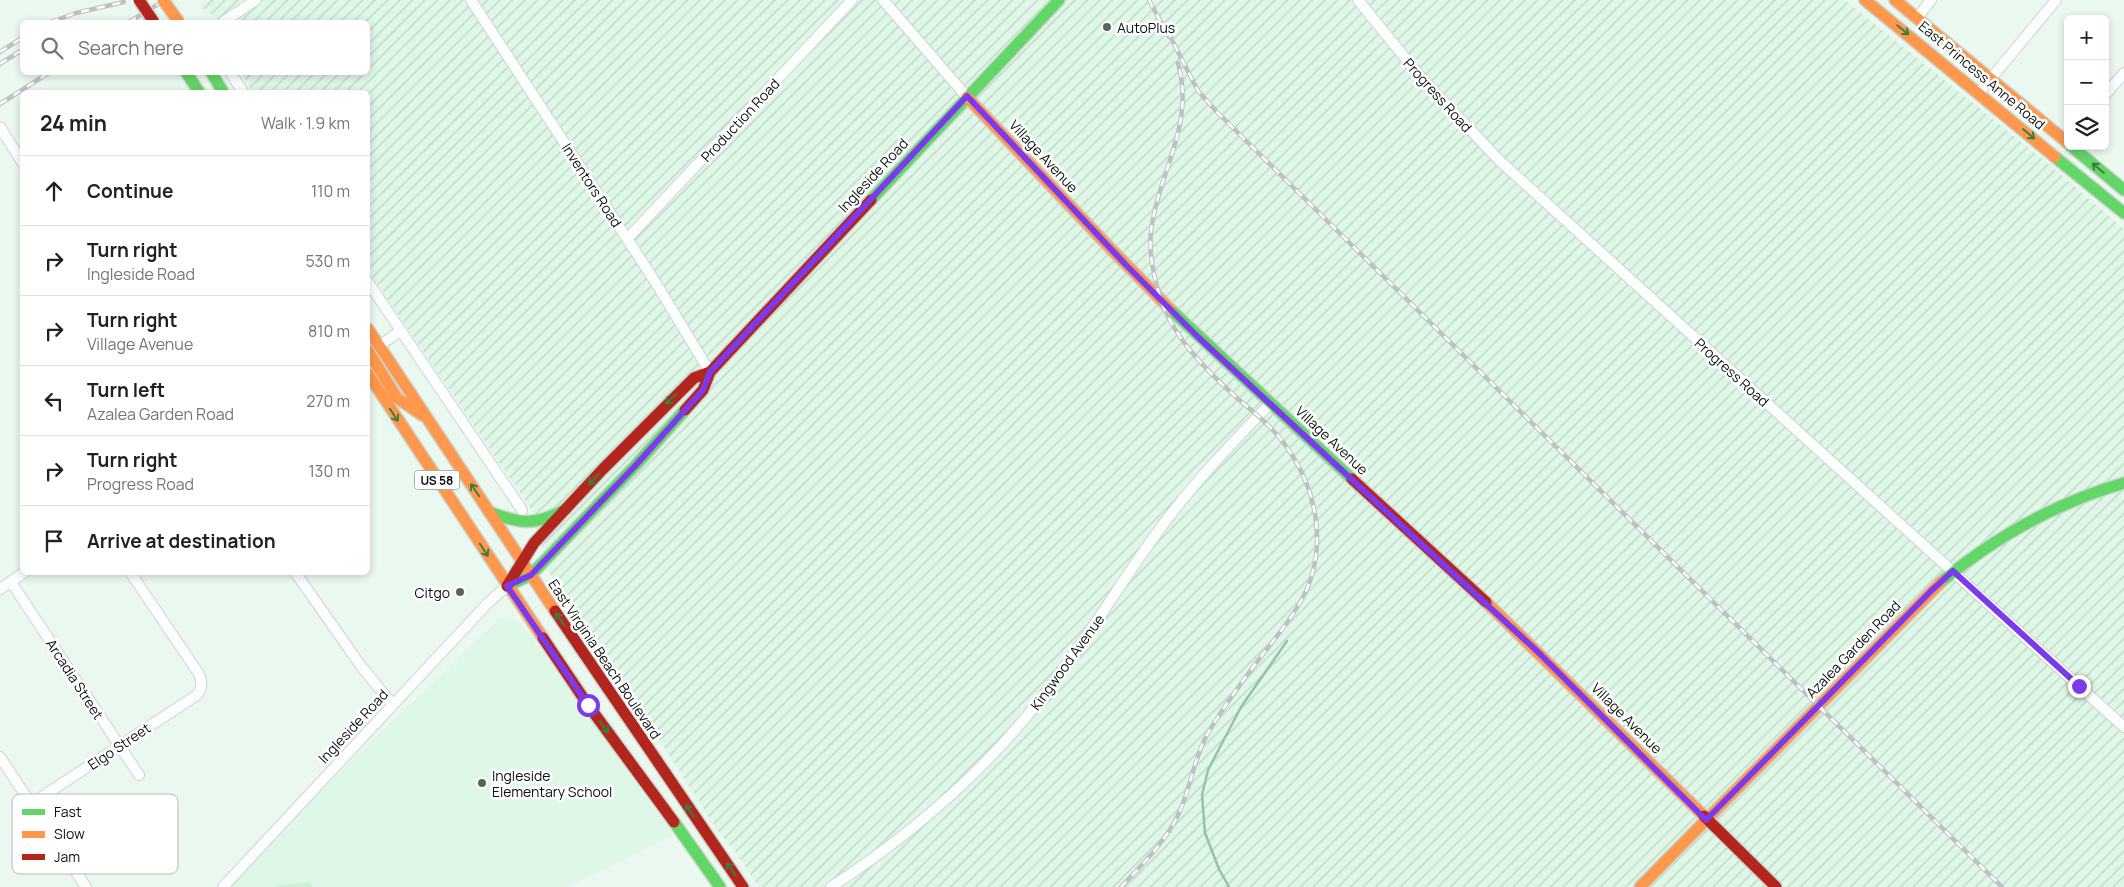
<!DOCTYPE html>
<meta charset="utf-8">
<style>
body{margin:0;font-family:Manrope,sans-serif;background:#f6f6f6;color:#202124}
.controls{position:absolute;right:15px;top:15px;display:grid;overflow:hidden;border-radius:8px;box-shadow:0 2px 8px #0003}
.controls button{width:45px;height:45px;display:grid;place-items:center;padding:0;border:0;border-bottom:1px solid #e0e0e0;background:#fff;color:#202124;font:25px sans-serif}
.stop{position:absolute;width:15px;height:15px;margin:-11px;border:4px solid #7c3aed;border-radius:50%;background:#fff}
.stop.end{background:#7c3aed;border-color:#fff;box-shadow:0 1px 5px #0008}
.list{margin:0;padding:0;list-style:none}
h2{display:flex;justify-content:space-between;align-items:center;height:65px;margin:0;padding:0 20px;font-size:21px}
h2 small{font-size:16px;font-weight:400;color:#757577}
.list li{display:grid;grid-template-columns:32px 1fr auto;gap:15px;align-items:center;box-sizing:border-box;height:70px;padding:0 20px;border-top:1px solid #e0e0e0}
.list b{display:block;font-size:19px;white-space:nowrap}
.list p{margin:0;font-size:16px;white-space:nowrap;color:#757577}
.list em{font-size:16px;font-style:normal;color:#757577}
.icon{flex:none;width:28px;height:28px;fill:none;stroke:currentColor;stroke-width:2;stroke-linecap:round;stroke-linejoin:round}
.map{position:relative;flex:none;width:2124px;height:887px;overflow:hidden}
.search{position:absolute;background:#fff;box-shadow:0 2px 8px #0003;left:20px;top:20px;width:350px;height:55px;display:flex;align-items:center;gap:12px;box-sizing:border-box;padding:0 18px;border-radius:8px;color:#757577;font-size:19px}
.panel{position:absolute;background:#fff;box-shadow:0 2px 8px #0003;left:20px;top:90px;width:350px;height:485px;border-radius:8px}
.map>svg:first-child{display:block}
</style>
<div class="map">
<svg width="2124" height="887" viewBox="0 0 2124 887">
<defs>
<pattern id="industrial-furrows" width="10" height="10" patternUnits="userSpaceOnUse" patternTransform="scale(1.25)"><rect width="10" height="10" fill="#dff7e7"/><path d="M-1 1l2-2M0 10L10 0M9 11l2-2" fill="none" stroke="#bed3c5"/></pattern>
</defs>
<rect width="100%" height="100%" fill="#ebf8ef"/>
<path fill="#dff7e7" d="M507 617 512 618 521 623 673 835 567 887H231L268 842 382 731 499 619Z"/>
<path fill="url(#industrial-furrows)" d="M209 0H1845L2045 161 2124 229V887H759L735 851 718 831 607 658 548 571 533 512 368 270V92H253L241 73 368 72V22H222L200 6Z"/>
<path fill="#d0efd9" d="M309 882 314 887H276L278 885Z"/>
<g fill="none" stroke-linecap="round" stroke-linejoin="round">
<path stroke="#98c1a5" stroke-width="2.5" d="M1229 887 1219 869 1205 833 1202 795 1208 770 1241 707 1287 641"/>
<defs>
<path id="street" d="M471 0 654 280 710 372
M883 0 967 97
M1358 0 1424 81 1500 161 2124 727
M1917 18 1931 0
M223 22 256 0
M230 72 243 92
M1979 93 2056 0
M2105 95 2124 73
M0 127 22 162
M627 239 852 0
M368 282 522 510
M379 346 400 331
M295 572 361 666 393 705
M11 582 139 775
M0 589 25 572
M0 757 86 887
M31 804 197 695C202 688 203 682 199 674L130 572
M223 887 487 604 507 586
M831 887C903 840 971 783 1027 716 1073 661 1110 599 1151 541 1186 491 1228 447 1270 404"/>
<path id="fast" d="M186 72 199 92
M211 72 223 92
M2071 146 2124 190
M2055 157 2124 213
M871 200 1059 0
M1170 309 1352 479
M489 512C521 524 535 526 566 509
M1941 582C1996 536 2056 503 2124 483
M507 586 531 575 635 466 685 410
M674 822 720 887"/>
<path id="slow" d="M1865 0 2055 157
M1895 0 2068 143
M967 97 1111 249 1170 309
M368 329 555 611
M368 351 397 398 422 415
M368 374 543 638
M1486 602 1704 816
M1640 887 1941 582"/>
<path id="jam" d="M685 410 703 390 710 372 871 200
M1352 479 1486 602
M507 586 534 543 602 470 694 378 710 372
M555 611 743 887
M543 638 588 705 674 822
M1704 816 1776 887"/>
</defs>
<use href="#street" stroke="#cbd5ce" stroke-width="12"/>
<use href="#fast" stroke="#cbd5ce" stroke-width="14"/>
<use href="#slow" stroke="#cbd5ce" stroke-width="14"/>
<use href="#jam" stroke="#cbd5ce" stroke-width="14"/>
<use href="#street" stroke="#fcfefd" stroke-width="10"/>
<use href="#fast" stroke="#63d668" stroke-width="11"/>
<use href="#slow" stroke="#ff974d" stroke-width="11"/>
<use href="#jam" stroke="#b3261e" stroke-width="11"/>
<defs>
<path id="rail" d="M1149 0 1169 37
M51 22 76 13 124 2
M129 22 165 0
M1167 30 1198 91 1217 112 2002 887
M0 52 22 38
M0 64 22 50
M0 104 50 72
M1121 887C1141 866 1167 840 1179 813 1191 787 1194 757 1208 733 1227 701 1251 669 1274 640 1284 627 1293 615 1301 601 1328 553 1319 493 1288 449 1275 429 1256 414 1238 399 1205 369 1169 334 1158 290 1152 269 1148 246 1152 224 1161 168 1195 123 1178 63"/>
</defs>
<use href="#rail" stroke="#bec2bf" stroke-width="4.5"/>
<use href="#rail" stroke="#fff" stroke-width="2.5" stroke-dasharray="8" stroke-linecap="butt"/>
<defs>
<path id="slow-bridge" d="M163 0 179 22"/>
<path id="jam-bridge" d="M139 0 154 22"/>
</defs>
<use href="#slow-bridge" stroke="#cbd5ce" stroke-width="14" stroke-linecap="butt"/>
<use href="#jam-bridge" stroke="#cbd5ce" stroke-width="14" stroke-linecap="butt"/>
<use href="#slow-bridge" stroke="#ff974d" stroke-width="11"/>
<use href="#jam-bridge" stroke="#b3261e" stroke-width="11"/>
</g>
<defs><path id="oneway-shaft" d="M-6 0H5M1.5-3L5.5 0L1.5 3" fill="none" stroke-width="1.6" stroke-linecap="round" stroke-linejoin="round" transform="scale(1.25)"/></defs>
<g stroke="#3a7d3e">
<use href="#oneway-shaft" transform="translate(1903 30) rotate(39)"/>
<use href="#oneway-shaft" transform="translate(2029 134) rotate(40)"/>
<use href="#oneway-shaft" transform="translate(2098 168) rotate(-140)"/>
<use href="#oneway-shaft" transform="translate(671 399) rotate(137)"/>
<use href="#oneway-shaft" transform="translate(394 415) rotate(57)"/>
<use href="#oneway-shaft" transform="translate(594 479) rotate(133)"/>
<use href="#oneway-shaft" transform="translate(475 490) rotate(-124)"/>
<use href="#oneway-shaft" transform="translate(484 550) rotate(57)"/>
<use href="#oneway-shaft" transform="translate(560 619) rotate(-124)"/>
<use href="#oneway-shaft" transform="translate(604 727) rotate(54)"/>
<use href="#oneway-shaft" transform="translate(690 811) rotate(-124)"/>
<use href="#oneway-shaft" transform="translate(731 869) rotate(-125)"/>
</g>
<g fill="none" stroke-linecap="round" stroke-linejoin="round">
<path stroke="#7c3aed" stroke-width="6" d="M588 705 507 586 531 575 635 466 703 390 710 372 967 96 1126 265 1198 337 1538 652 1706 820 1932 590 1953 571 2079 686"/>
</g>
<g fill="#58625b" stroke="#fff" stroke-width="2">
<circle cx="1107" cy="27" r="5"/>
<circle cx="460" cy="592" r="5"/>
<circle cx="482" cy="783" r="5"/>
</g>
<g text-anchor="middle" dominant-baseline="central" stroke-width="5" stroke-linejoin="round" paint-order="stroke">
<rect fill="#fff" stroke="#535854" stroke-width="1" x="414.5" y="470.5" width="45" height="19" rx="4"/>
<g font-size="12" font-weight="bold" fill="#09110b">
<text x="437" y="480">US 58</text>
</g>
<g font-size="14" fill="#09110b" stroke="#fff" text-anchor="start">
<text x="1117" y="27">AutoPlus</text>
<text x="450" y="592" text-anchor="end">Citgo</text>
<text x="492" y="775">Ingleside<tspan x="492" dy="16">Elementary School</tspan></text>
</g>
<g font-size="14" fill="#09110b" stroke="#fff">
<text transform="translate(1982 75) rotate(40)">East Princess Anne Road</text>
<text transform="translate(1438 95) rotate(48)">Progress Road</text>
<text transform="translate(740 120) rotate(-47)">Production Road</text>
<text transform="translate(1044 156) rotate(47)">Village Avenue</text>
<text transform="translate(873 175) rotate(-47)">Ingleside Road</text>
<text transform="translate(592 185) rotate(57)">Inventors Road</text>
<text transform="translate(1732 372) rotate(42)">Progress Road</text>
<text transform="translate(1332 440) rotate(43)">Village Avenue</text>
<text transform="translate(1853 649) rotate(-46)">Azalea Garden Road</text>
<text transform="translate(605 659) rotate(56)">East Virginia Beach Boulevard</text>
<text transform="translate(1067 662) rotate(-54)">Kingwood Avenue</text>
<text transform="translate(75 679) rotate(57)">Arcadia Street</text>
<text transform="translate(1627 718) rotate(45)">Village Avenue</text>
<text transform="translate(353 726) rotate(-47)">Ingleside Road</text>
<text transform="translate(119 746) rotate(-34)">Elgo Street</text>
</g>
</g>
<rect x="12" y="794" width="166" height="80" rx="8" fill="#fff" stroke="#b5b8b6" stroke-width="1"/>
<rect x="22" y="809" width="23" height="6" fill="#63d668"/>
<rect x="22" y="831" width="23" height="7" fill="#ff974d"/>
<rect x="22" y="854" width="23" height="6" fill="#b3261e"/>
<g font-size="14" fill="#09110b">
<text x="54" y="817">Fast</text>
<text x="54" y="839">Slow</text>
<text x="54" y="862">Jam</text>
</g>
</svg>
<div class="controls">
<button>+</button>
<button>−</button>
<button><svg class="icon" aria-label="layers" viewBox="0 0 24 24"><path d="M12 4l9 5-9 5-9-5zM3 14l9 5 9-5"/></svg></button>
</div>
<div class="stop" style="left:588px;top:705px"></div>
<div class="stop end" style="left:2079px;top:686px"></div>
<div class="search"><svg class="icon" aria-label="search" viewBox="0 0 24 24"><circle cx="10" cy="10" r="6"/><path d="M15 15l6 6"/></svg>Search here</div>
<section class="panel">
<h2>24 min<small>Walk · 1.9 km</small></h2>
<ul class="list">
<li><svg class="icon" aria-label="ahead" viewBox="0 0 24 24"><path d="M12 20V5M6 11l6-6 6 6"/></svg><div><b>Continue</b></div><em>110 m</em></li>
<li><svg class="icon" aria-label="right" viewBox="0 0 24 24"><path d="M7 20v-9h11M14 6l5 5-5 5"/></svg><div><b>Turn right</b><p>Ingleside Road</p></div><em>530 m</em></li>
<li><svg class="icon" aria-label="right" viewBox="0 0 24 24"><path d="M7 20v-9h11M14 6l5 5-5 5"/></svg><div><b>Turn right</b><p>Village Avenue</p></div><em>810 m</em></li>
<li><svg class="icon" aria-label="left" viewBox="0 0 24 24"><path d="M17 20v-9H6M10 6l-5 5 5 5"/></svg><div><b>Turn left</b><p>Azalea Garden Road</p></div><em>270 m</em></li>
<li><svg class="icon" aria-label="right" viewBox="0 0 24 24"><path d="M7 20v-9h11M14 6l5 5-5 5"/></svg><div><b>Turn right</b><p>Progress Road</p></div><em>130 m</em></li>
<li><svg class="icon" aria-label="arrive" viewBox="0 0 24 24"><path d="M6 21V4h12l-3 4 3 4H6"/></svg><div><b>Arrive at destination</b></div></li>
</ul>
</section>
</div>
